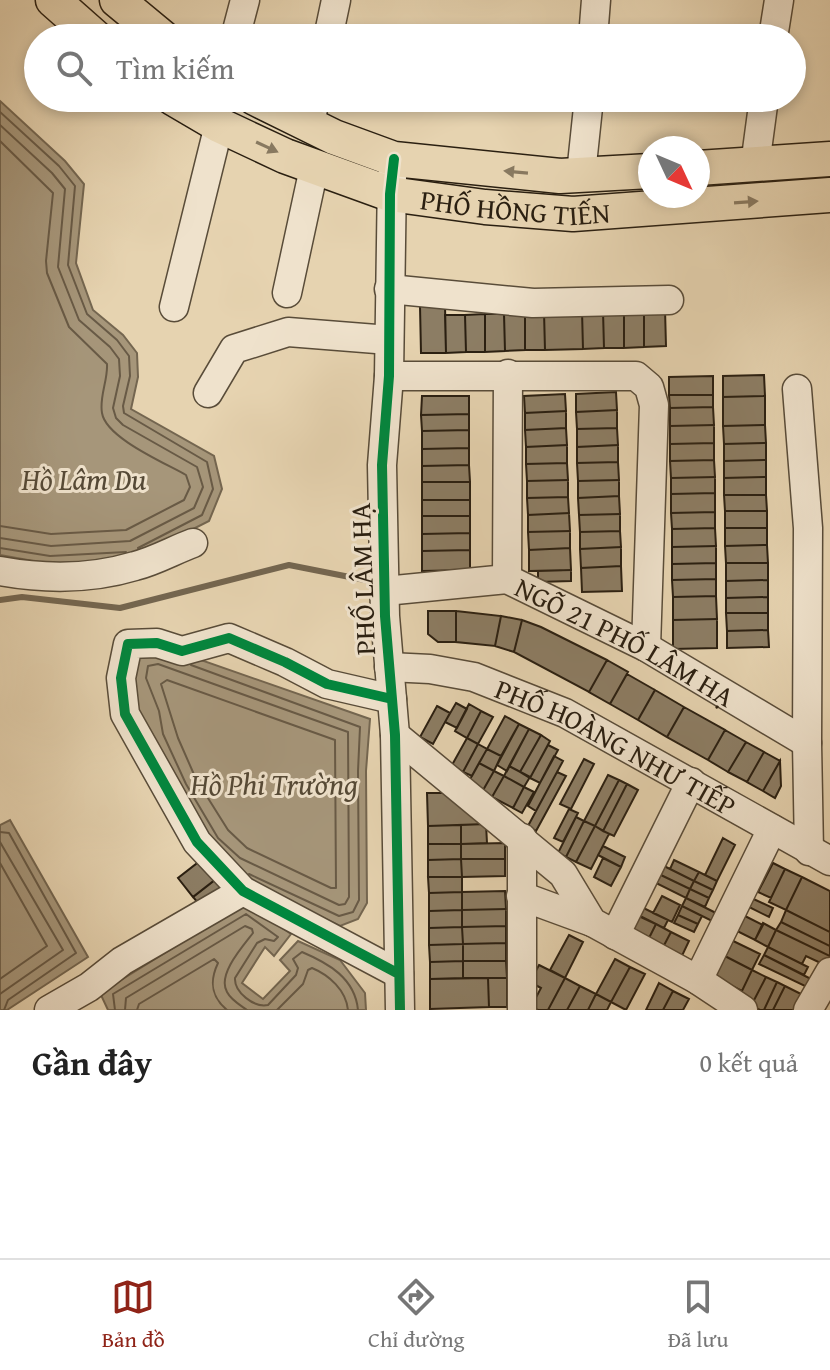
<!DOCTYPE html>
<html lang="vi">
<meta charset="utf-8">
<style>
body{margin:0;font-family:"Gentium Book Plus",serif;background:#f6f6f6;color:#222}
.compass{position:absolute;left:638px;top:136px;width:72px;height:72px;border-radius:50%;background:#fff;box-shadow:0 4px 12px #0003;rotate:134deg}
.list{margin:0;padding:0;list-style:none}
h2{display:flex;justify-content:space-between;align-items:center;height:104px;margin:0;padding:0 32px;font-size:34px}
h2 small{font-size:26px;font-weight:400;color:#767676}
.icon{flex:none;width:44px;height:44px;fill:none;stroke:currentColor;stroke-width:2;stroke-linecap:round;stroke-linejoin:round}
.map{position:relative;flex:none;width:830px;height:1010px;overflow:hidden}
.search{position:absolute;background:#fff;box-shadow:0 4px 12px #0003;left:24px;right:24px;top:24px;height:88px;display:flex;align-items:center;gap:20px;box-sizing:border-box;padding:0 28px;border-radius:44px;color:#767676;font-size:30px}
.sheet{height:248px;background:#fff}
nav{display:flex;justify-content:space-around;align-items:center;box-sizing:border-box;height:112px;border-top:2px solid #e0e0e0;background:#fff;font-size:22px;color:#767676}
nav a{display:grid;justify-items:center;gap:4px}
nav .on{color:#8f2418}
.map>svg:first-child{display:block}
</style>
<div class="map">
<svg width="830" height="1010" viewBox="0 0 830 1010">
<rect width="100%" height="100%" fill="#e6d3b0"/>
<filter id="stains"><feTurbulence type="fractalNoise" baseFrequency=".0025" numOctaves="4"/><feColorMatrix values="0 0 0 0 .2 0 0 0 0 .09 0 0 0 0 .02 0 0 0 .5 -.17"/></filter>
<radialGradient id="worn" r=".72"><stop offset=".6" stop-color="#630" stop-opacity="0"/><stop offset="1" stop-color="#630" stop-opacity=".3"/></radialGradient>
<path fill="#a6967a" stroke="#746650" stroke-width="2" d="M0 101 65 161 84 184 76 263 93 310 123 335 137 353 138 377 131 409 214 456 222 489 209 521 134 559 50 564 0 555Z
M158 645 370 719 366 771 367 903 358 919 340 926 229 873 141 717 127 679 131 651Z
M10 820 88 957 7 1010H0V825Z
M246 903 291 934 274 956 265 947 242 983 263 999 290 971 280 960 298 941 340 960 365 993 366 1010H108L100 993Z"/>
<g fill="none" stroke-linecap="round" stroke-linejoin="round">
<path stroke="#685a46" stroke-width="2" d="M0 112 59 166 75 186 68 265 87 314 117 340 129 356 130 376 123 406 124 413 207 462 213 489 202 515 138 548
M0 125 52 173 65 189 58 267 79 320 110 347 119 359 120 376 113 408 116 418 123 425 197 467 203 487 194 508 130 541 51 546 0 538
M0 141 53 193 46 261 47 273 69 327 107 364C108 380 99 397 102 413 106 438 165 463 186 475L190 487 184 500 126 530 51 534 0 526
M0 548 50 556 126 552
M158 664 348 732 349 897 345 904 339 905 240 858 218 838 186 784 163 734 159 711 146 678 148 666Z
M191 665 360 727 358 771 359 900 353 912 339 916 249 874
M167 680 335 740 336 888H331L247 848 228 830 196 779 178 738 161 684Z
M0 832 9 833 76 953 8 1000 4 1010
M0 842 63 950 0 994
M0 863 47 946 0 979
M115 1010 113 994 246 914 278 937 274 941 265 939 257 943 235 978C234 992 254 1008 268 1005L296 975 298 968 293 959 302 952C328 963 355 978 358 1010
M125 1010 126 998 245 926 252 929 253 933C242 947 217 975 227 992 231 1000 240 1005 247 1010
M137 1010 139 1004 214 959 218 963C209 982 211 997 227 1010
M277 1010 303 984 308 970 312 968C329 975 346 990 348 1010"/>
<path stroke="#746650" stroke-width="6" d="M0 600 22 597 120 608 289 565 375 582"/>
</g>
<path fill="#8c7d64" stroke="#2a1f11" stroke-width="2" d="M445 305 446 353H421L420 306Z
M665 309 666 346 644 347V310Z
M624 310V348H604L603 311Z
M624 310H644V347L624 348Z
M582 311 583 349 545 350 544 312Z
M582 311H603L604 348 583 349Z
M544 312 545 350H525V313Z
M525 313V350L505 351 504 314Z
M485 314V352H466L465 315Z
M485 314H504L505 351 485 352Z
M445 315H465L466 352 446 353Z
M764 375 765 396 723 397V376Z
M713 376V395H669V377Z
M616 392 617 410 576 412V394Z
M565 394 566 411 525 413 524 396Z
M669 395H713V407L670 408Z
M422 396H469V414L421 415Z
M765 396V425L723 426V397Z
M713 407 714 425 670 426V408Z
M617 410V428L577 429 576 412Z
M566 411V428L525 430V413Z
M469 414V430L422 431 421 415Z
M714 425V443L670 444V426Z
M765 425 766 443 724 444 723 426Z
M566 428 567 445 526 447 525 430Z
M617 428 618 445 577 447V429Z
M469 430V448L422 449V431Z
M714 443V460L670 461V444Z
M766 443V460L724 461V444Z
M567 445V463L526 464V447Z
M618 445V462L577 463V447Z
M469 448V465L422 466V449Z
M714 460 715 477 671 478 670 461Z
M766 460V477L724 478V461Z
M618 462 619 480 578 481 577 463Z
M567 463 568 480 527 481 526 464Z
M469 465 470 482H422V466Z
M715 477V493L671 494V478Z
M766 477V495H724V478Z
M568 480V497L527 498V481Z
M619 480V496L578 498V481Z
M422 482H470V500H422Z
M715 493V512L671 513V494Z
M724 495H766L767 511H725Z
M619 496 620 514 579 515 578 498Z
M568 497 569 513 528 515 527 498Z
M422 500H470V516H422Z
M725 511H767V528H725Z
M715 512V528L672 529 671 513Z
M569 513 570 531 528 532V515Z
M620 514V531L580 532 579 515Z
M422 516H470V533L422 534Z
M715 528 716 546 672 547V529Z
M725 528H767V545L725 546Z
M570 531V548L529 550 528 532Z
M620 531 621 547 580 549V532Z
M470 533V550L422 551V534Z
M767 545 768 563H726L725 546Z
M716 546V563L672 564V547Z
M621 547V566L581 568 580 549Z
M570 548 571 570 529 571V550Z
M470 550V570L422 571V551Z
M716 563V579L672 580V564Z
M726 563H768V580L726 581Z
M621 566 622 591 582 592 581 568Z
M571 570V581L538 582V571Z
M716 579V596L673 597 672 580Z
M768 580V597L726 598V581Z
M716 596 717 619 673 620V597Z
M768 597V613H726V598Z
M428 611H456V642H438L428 634Z
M456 611 501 616 495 646 456 642Z
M726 613H768V630L727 631Z
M501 616 522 620 514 652 495 646Z
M717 619V648L673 649V620Z
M522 620 541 627 607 660 589 692 514 652Z
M768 630 769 647 727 648V631Z
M607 660 628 672 610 704 589 692Z
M627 674 655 690 638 720 610 704Z
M655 690 684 707 667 737 638 720Z
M456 703 467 709 457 728 445 722Z
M469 704 481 711 467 738 455 731Z
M437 706 450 713 433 744 420 737Z
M684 707 725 730 708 760 667 737Z
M481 711 493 717 478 744 467 738Z
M505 716 519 724 501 756 487 749Z
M519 724 529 729 507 771 497 765Z
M529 729 541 735 520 772 509 766Z
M725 730 746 742 728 772 708 760Z
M541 735 550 741 530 778 520 772Z
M467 738 478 744 463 772 452 765Z
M746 742 764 752 747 782 728 772Z
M478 744 487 749 472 776 463 772Z
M548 745 558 750 540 783 530 778Z
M487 749 501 756 494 771 479 763Z
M764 752 780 761 763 791 747 782Z
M554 756 563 761 536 811 528 806Z
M584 759 594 764 571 809 560 804Z
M780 761 781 786 775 798 763 791Z
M479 763 494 771 482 792 469 781Z
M509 766 530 777 524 787 504 776Z
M494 771 504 776 492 797 482 792Z
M557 772 566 776 536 831 528 826Z
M608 775 619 780 595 826 584 821Z
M504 776 524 787 513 808 492 797Z
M619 780 627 784 603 831 595 826Z
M627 784 638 790 614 836 603 831Z
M524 787 534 792 522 813 513 808Z
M427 793H449L486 824 428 826Z
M569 809 578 813 563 842 554 838Z
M576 817 584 821 566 857 558 853Z
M584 821 595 826 576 862 566 857Z
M486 824 487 843 461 844V825Z
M461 825V844H428V826Z
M595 826 609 834 591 869 576 862Z
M723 838 735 845 717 881 705 875Z
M505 843V859H461V844Z
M428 844H461V859L428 860Z
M603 846 625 857 621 867 598 855Z
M644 856 694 881 690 889 640 865Z
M205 857 220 876 193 897 178 878Z
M603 858 621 867 611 886 594 877Z
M461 859 462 877H428V860Z
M461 859H505V876L462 877Z
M674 860 699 872 694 881 670 869Z
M773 863 785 869 771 898 758 892Z
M640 865 690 889 686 898 636 873Z
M785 869 802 877 786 910 769 902Z
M699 872 717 881 713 890 694 881Z
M220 876 229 887 203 909 193 897Z
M428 877H462V892L429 893Z
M802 877 830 891V932L786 910Z
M694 881 713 890 709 898 690 889Z
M690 889 709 898 705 907 686 898Z
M505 891 506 909 462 910V892Z
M462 892V910L429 911V893Z
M619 896 668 920 664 928 615 905Z
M662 896 680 905 672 922 653 913Z
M747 896 773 908 769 917 743 904Z
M686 898 726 918 722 926 682 906Z
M682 906 702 916 698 924 678 915Z
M506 909V926L462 927V910Z
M462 910V927L429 928V911Z
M786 910 830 932V946L781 922Z
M739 913 763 925 755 940 731 928Z
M678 915 698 924 694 932 674 923Z
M640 916 656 924 646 944 630 936Z
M781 922 830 946V956L776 930Z
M763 923 776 930 768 947 755 940Z
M656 924 671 932 661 951 646 944Z
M506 926V943L463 944 462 927Z
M462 927 463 944 429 945V928Z
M776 930 830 956 827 966 806 956 802 964 768 947Z
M671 932 689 941 680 960 661 951Z
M569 935 583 942 565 978 550 970Z
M727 938 760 954 752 970 719 953Z
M506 943V961H463V944Z
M463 944V961L430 962 429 945Z
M768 947 808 967 804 975 764 955Z
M719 953 752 970 742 991 708 974Z
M764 955 811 979 807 987 759 964Z
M615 959 630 967 611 1002 596 994Z
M463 961V978L430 979V962Z
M463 961H506L507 978H463Z
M539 965 565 978 548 1010H538L531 1007 541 988 530 982Z
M630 967 645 974 626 1010 611 1002Z
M752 970 766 977 751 1006 738 999Z
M766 977 777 982 764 1010H760L751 1006Z
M488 978 489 1007 430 1009V979Z
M488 978H507V1007H489Z
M565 978 580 986 567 1010H548Z
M777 982 785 986 773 1010H764Z
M659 983 673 991 663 1010H646Z
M580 986 596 994 588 1010H567Z
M785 986 803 995 796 1010H773Z
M673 991 689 999 683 1010H663Z
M596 994 611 1002 607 1010H588Z"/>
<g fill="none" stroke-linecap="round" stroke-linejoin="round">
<defs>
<g id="minor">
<path d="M235 38 245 0"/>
<path d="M328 38 336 0"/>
<path d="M593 38 596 0"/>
<path d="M773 38 779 0"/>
<path d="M310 125 315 98"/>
<path d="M755 165 764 98"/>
<path d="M581 174 589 98"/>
<path d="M392 176 389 376 382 465 385 616 395 735 400 1010"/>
<path d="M389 289 533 303 669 300"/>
<path d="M287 293 314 168"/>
<path d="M174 307 219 125"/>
<path d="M389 376H636L649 387 654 405 646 647"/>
<path d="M797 389 808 528 807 743 809 851"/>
<path d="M208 393 234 349 288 332 389 340"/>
<path d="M0 571C44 579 92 579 135 566 155 561 174 550 193 543"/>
<path d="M507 579 508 374"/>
<path id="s1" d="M385 591 507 579 646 647 807 743"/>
<path id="s2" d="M389 667 430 669 474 677 565 713 830 861"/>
<path d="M392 699 327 684 285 662 229 638 182 651 157 643 128 644 121 678 125 714 197 842 243 891 399 974"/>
<path d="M395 735 563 874 592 922 698 980 743 1010"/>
<path d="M522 838V1010"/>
<path d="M521 896 592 922"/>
<path d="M615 935 691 782"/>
<path d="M698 980 772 829"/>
<path d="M49 1010 89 987 122 961 243 891"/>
<path d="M808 1010 830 972"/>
</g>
<g id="major">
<path d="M53 0 96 38"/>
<path d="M117 0 163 38"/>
<path id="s3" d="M173 98 219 125 285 156 390 194 485 207 573 214 830 195"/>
<path d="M255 98 334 137 394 159 560 176 650 171"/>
<path d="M698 168 830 159"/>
</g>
</defs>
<use href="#minor" stroke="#594c39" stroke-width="31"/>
<use href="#major" stroke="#2a1f11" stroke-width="37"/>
<use href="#minor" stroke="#efe2cc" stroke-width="28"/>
<use href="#major" stroke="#e6d3b0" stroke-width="34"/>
<defs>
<path id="cycleway" d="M394 159 390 194 389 376 382 465 385 616 395 735 400 1010
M392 699 327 684 285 662 229 638 182 651 157 643 128 644 121 678 125 714 197 842 243 891 399 974"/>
</defs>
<use href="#cycleway" stroke="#efe2cc" stroke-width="15"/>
<use href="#cycleway" stroke="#00873e" stroke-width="10"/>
</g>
<defs><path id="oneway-solid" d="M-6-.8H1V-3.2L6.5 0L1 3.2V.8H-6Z" transform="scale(2)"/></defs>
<g fill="#887960">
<use href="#oneway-solid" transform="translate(267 147) rotate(25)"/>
<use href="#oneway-solid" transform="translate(516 172) rotate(-175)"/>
<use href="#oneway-solid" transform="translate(746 202) rotate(-4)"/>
</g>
<g text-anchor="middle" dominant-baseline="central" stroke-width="6" stroke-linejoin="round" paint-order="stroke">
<g font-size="28" fill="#2a1f11" stroke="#efe2cc">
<text stroke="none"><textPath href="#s3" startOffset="364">PHỐ HỒNG TIẾN</textPath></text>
<text transform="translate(362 579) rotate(-92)">PHỐ LÂM HẠ</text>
<text stroke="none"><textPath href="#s1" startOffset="256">NGÕ 21 PHỐ LÂM HẠ</textPath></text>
<text stroke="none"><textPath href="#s2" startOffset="244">PHỐ HOÀNG NHƯ TIẾP</textPath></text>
</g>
<g font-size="30" font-style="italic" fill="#554936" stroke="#efe2cc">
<text x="84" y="479">Hồ Lâm Du</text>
<text x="274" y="784">Hồ Phi Trường</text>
</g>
</g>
<rect width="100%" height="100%" filter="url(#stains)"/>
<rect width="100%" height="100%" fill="url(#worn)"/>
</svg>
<svg class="compass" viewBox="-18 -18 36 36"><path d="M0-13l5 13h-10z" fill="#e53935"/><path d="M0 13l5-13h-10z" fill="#767676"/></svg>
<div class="search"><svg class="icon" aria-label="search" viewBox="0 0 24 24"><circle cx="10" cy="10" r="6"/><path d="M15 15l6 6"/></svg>Tìm kiếm</div>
</div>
<section class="sheet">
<h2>Gần đây<small>0 kết quả</small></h2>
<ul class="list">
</ul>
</section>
<nav>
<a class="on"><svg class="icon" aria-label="map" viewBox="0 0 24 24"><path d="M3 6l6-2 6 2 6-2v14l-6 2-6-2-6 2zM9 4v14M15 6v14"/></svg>Bản đồ</a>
<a><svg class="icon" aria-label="directions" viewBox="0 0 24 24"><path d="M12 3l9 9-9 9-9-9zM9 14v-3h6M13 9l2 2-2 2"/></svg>Chỉ đường</a>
<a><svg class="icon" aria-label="saved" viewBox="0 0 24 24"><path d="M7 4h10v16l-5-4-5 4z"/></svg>Đã lưu</a>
</nav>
